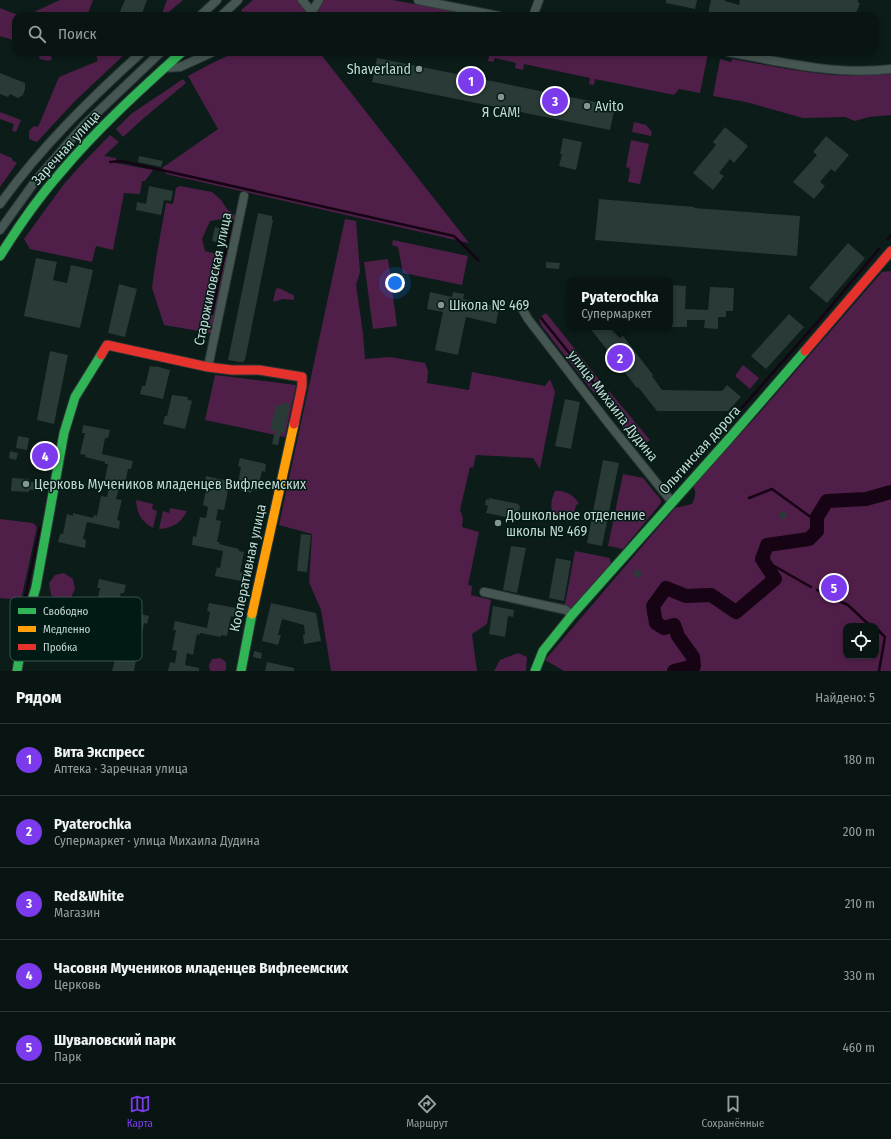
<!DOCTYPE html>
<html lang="ru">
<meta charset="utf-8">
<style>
body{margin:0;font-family:"Fira Sans Condensed",sans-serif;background:#162221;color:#f1f3f6}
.controls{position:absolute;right:12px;bottom:12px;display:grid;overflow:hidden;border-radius:8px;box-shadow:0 2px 6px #0003}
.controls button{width:36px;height:36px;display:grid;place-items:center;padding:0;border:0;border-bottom:1px solid #293433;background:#081513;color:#f1f3f6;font:20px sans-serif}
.you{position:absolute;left:395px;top:283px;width:14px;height:14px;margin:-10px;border:3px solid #fff;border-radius:50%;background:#1a73e8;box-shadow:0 0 0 6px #1a73e833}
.badge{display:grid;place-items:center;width:26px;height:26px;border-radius:50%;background:#7c3aed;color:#fff;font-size:13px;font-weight:700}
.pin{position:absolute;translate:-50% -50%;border:2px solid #fff;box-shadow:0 1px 4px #0006}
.popup{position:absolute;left:567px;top:278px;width:106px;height:52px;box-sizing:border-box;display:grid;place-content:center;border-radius:8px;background:#081513;filter:drop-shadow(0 1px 3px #0005);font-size:13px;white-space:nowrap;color:#989fa0}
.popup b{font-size:15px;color:#f1f3f6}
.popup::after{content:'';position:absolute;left:50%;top:100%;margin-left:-8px;border:8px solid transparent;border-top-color:#081513}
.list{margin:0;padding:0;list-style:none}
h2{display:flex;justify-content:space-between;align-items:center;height:52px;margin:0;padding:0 16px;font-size:17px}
h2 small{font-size:13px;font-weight:400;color:#989fa0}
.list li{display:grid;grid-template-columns:26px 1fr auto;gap:12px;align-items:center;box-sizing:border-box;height:72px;padding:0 16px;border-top:1px solid #293433}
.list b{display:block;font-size:15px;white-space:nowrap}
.list p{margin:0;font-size:13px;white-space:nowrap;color:#989fa0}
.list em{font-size:13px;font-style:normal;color:#989fa0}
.icon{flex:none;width:22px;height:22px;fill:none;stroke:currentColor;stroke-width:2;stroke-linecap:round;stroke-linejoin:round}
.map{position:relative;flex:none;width:891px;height:671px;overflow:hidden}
.search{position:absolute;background:#081513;box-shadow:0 2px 6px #0003;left:12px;right:12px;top:12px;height:44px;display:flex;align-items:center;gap:10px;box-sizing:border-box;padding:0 14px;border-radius:12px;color:#989fa0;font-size:15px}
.sheet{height:412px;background:#081513}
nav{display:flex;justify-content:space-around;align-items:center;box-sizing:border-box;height:56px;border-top:1px solid #293433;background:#081513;font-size:11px;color:#989fa0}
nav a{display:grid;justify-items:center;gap:2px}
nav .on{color:#7c3aed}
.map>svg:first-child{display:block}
</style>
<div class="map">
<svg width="891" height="671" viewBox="0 0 891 671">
<rect width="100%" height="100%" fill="#0b1c19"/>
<path fill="#501f49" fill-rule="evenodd" d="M60 0H93L87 16H25Z
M167 0H183L164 16H161Z
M253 0H298L307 11 309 15 244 16 241 10Z
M325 0H392L454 11 453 16H315C316 8 318 4 325 0Z
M0 8 20 16H16V41L0 36Z
M41 52H51L50 53 52 59 48 61 40 59 39 56Z
M97 52H108L114 56 126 53 75 101 37 142 29 139V131L34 126 38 127 59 77 98 61 96 55Z
M236 52H319L469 243 166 174 162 168 218 129 188 76 214 62Z
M470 52H705L708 53 700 93 679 89 674 95 595 79 594 85 589 84 590 78 524 64 523 70 515 68 516 63 495 58 493 62 488 61 489 56Z
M720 59 731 62 732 59C766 65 799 72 833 75 852 76 872 75 891 74V115L869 117 855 121 845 117 803 118 746 102 713 96Z
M183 79 186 83 145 117 123 137 116 129 131 114Z
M0 112 21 120 16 132 12 131 14 124 0 119Z
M634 122 646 125 652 132 651 136 632 132Z
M110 135 119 142 104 156 116 158V163L153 170 145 181H142L140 194 124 193 113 250 96 246 92 262 30 249 24 239 64 184 80 166Z
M631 140 649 144 640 184 628 182 630 170 629 168 626 167Z
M0 153 12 158V160L17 163 0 187Z
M180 186 212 192 221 200 227 209 236 216 234 221 222 219 210 221 202 239 205 251 227 257 211 333 164 325 152 288 156 259 166 203 173 204 176 188Z
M345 219 356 221 360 272 356 285 363 333 365 359 390 357 425 363 428 371 427 383 469 390 472 372 545 386 550 379 555 392 540 469 533 458 476 455 473 468 470 467 460 510 463 518 462 527 479 532 468 585 472 586 471 595 491 600 487 624 472 634 477 671H331L321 610 309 582 312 534 279 525Z
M393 240 468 256 462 285 403 273 398 247 392 245Z
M388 259 397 326 373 329 364 262Z
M891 271V671H564L545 660 675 508 692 504C695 497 697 493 693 486L755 418 882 272ZM846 626H876V656H846Z
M277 288C284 289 287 293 294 295V300L283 299 273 302 275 292Z
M546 313 605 387 598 393H594L541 325 539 318Z
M743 365 759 378 750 389 735 376Z
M215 375 296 385 285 437 205 420Z
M609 391 650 440 641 447H638L613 415 614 406 606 396Z
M623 474 643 478 661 500V503L623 549 608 546Z
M555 491C565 490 574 495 579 504L576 505 573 518 569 521C550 521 548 506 555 491Z
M136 500 153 504 152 509 157 511 153 528C141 521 137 514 136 500Z
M170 508 187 511C181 523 173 528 159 529L163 511 169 513Z
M0 519 33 523 37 527 21 600 0 598Z
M575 551 610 558 611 565 572 608 548 604V601L565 604Z
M64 573 73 579 75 589 71 597 60 601 51 595 49 583 55 575Z
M518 653 527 657 526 671H494L500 660Z
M220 658 226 662V669L225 671H210L209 665 212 659Z"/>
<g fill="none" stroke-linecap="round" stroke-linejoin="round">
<path stroke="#160314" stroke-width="2.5" d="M110 162 121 161 454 236 478 260
M888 239 891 235
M212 314 232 220
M541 318 595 385
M724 428 822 317 879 249
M673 487 715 439
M749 498 772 489 812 518 817 517
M762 559 811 587
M817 590 832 598 848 605 866 622 873 626
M25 598 40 528
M876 628 885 637 879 671"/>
<path stroke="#160314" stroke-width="14" d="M674 671 694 666 693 657 678 636 674 625 664 628 656 623 653 606 666 588 686 596 711 595 736 612 775 579 762 559 767 545 809 539 817 531V517L827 501 866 499 891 492"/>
</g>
<path fill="#2a3a37" d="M125 0H147L141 16H118Z
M666 0H697L695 9 666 3Z
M711 0H725V1L739 5 740 0H858V3H860L855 16H742L730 13V16H719L708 14Z
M377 58 615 106 610 130 372 82Z
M0 73 25 83V89L23 95 18 98 10 94 8 97 0 94Z
M725 127 748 146 734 163 730 159 719 173 724 176 713 190 693 173 716 145 713 142Z
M826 136 849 155 835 172 831 169 820 182 825 186 814 199 793 182 817 155 813 152Z
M563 138 582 142 576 170 559 166 562 154H560Z
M139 156 163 161 161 167 138 162Z
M149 186 173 191 171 201 164 200 161 215 136 210 137 202 146 204Z
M599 199 694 207V208L800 216 797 256 595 240Z
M258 213 272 216V220H273L245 360 243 362H240L228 360Z
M215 227 222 229 221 232 224 233 221 243 212 241Z
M848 243 865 258 827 303 809 288Z
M36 258 57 262 53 280 67 283 71 265 93 270 80 328 24 316Z
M546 262 560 263 559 269 546 268Z
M119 284 137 289 125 337 108 333Z
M670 285 686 286 685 309 708 310 710 287 734 288 733 311H726V317H718V329L704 328 705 320H687V327H671L672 311H670Z
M430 292 452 297 453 292 464 294 463 299 499 307 496 324 466 317 458 355 435 350 443 312 427 309Z
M789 314 804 327 766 369 751 356Z
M589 327H616L653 375 652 376 662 390 722 391 727 385 741 397 728 411H657L638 387 637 388Z
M50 351 68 355 54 424 37 420Z
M150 366 155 367V366L170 370 163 399 140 394 142 386H145Z
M172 395 188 397 187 399 192 401 185 429 163 424 165 416H167Z
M565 399 580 402 571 449 555 446Z
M283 402 290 404 284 433 281 432 278 445 272 444 275 431 270 430 276 405 282 406Z
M83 425 110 430 108 438H105L102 454 133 461 131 469H128L124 489 119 488 116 499 122 500 117 520 120 521 119 529 87 522 83 539 86 540 85 548 58 542 60 534H63L67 514 73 516V513L93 518 94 515 97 516 101 496 107 497 109 486 104 484 108 464H105V462L85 457 86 455 80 454 85 433H82Z
M18 436 29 438 27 450 16 448Z
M43 445 53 447 50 462 37 460 39 451 42 452Z
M10 451 18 453 16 460 9 458Z
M240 458 266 464 265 472 262 471 257 491 252 490 251 493 231 488V490H228L224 510 218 509 216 520 221 521 217 542H220L219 544 239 549V551L244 552 240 572 243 573 241 581 215 576 217 567 220 568 223 551 192 545 193 536 196 537 200 517 206 518 208 507 203 505 207 485H204L206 476 238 483 241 467 238 466Z
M603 460 619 463 602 546 587 543Z
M12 478 29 479V482H40V490H29V492L11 491Z
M489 498 519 504 518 505 520 506 519 512 517 511 516 519 486 513 488 506 485 505 486 499 489 500Z
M779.5 515a3.5 3.5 0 1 1 7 0a3.5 3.5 0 1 1-7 0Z
M301 534 311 535 307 572 297 571Z
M511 546 526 548 517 593 503 590Z
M556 558 571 561 564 601 549 598Z
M637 569 642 573 639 578 633 575Z
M99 579 126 585 124 593H121L117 609 149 616 147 624 144 623 140 643 134 642 132 654 137 655 134 671H112L117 651 122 652 125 640 119 639 124 619 121 618V616L101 612 102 610 96 608 100 588H97Z
M209 603 236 608 234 617 231 616 227 636 221 635V637L200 633V635L197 634 193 655 187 653 185 665 199 668V671H168L170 662 175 663 177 651 172 650 176 630H173L175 621 207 628 210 612 207 611Z
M271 603 316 613 321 641 304 644 303 635 305 634 304 625 282 619 278 635H281L278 645 262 641Z
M46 605 52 606 51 612 45 611Z
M493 606 514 610 513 617 508 616 505 637 489 634Z
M51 624 80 628 79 638H74L73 642 54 640 55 635H50Z
M254 651 262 653 261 659 253 657Z
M267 662 294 668V671H265Z"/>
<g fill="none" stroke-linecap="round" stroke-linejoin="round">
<defs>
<path id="street" d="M302 0 312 12
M418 0 499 16
M200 16 217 0
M221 16 238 0
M312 16V12L319 0
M533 16 539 0
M728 52C780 62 839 76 891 69
M164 68 180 67 213 52
M0 204C41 147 90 99 142 52
M0 230 36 180 82 127 161 52
M521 307 528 319 609 424 672 502
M208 367 244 196
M484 592 566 610 572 615"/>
<path id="fast" d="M0 256C18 227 38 198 61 172 97 129 140 90 182 52
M17 671 25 625 36 587 64 433 75 397 101 355
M241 671 252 614
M535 671 543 651 572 615 727 441 805 351"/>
<path id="slow" d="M252 614 294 424"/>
<path id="jam" d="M805 351 891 251
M101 355 107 345 208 367 232 370H259L302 377V386L294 424"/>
</defs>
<use href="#street" stroke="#2b3836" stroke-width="10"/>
<use href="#fast" stroke="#2b3836" stroke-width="11"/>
<use href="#slow" stroke="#2b3836" stroke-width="11"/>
<use href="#jam" stroke="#2b3836" stroke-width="11"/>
<use href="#street" stroke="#465652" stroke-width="8"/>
<use href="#fast" stroke="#30b455" stroke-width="9"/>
<use href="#slow" stroke="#ff9f0a" stroke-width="9"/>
<use href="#jam" stroke="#e5322d" stroke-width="9"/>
</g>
<g fill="#859692" stroke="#001b15" stroke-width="1.5">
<circle cx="419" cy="69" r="4"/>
<circle cx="501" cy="97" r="4"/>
<circle cx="587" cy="106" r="4"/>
<circle cx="441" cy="305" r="4"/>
<circle cx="26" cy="484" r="4"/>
<circle cx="498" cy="523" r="4"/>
</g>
<g text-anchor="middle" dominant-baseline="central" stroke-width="3" stroke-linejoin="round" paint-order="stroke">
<g font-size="14" fill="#c6d7d3" stroke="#001b15" text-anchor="start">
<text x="411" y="69" text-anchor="end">Shaverland</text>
<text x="595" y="106">Avito</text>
<text x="501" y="112" text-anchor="middle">Я САМ!</text>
<text x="449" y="305">Школа № 469</text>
<text x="34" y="484">Церковь Мучеников младенцев Вифлеемских</text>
<text x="506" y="515">Дошкольное отделение<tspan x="506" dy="16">школы № 469</tspan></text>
</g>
<g font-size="14" fill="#c6d7d3" stroke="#001b15">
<text transform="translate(66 148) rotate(-48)">Заречная улица</text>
<text transform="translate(213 279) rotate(-78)">Старожиловская улица</text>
<text transform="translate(613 406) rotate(52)">улица Михаила Дудина</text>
<text transform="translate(700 450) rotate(-48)">Ольгинская дорога</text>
<text transform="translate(248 568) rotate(-78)">Кооперативная улица</text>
</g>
</g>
<rect x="10" y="597" width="132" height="64" rx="6" fill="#001b15" stroke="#3b534e" stroke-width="1"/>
<rect x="18" y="608" width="18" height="6" fill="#30b455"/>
<rect x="18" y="626" width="18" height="6" fill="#ff9f0a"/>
<rect x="18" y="644" width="18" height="6" fill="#e5322d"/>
<g font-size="11" fill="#c6d7d3">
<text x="43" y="615">Свободно</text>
<text x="43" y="633">Медленно</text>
<text x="43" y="651">Пробка</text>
</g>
</svg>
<div class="controls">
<button><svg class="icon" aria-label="locate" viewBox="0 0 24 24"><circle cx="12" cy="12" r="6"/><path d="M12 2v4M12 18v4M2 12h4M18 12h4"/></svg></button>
</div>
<div class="you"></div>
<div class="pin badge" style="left:471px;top:81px">1</div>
<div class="pin badge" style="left:620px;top:358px">2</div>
<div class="popup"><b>Pyaterochka</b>Супермаркет</div>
<div class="pin badge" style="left:555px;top:101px">3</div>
<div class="pin badge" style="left:45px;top:456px">4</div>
<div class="pin badge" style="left:834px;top:588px">5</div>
<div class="search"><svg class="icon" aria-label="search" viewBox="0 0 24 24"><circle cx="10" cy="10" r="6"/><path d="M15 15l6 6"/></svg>Поиск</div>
</div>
<section class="sheet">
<h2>Рядом<small>Найдено: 5</small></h2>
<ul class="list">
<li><span class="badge">1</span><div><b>Вита Экспресс</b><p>Аптека · Заречная улица</p></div><em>180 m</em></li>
<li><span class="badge">2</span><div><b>Pyaterochka</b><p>Супермаркет · улица Михаила Дудина</p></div><em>200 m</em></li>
<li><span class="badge">3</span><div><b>Red&amp;White</b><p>Магазин</p></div><em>210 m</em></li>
<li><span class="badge">4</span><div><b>Часовня Мучеников младенцев Вифлеемских</b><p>Церковь</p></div><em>330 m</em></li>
<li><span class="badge">5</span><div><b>Шуваловский парк</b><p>Парк</p></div><em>460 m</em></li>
</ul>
</section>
<nav>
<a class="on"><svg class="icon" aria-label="map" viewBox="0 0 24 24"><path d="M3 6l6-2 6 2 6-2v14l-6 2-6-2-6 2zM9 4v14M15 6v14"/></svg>Карта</a>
<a><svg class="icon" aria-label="directions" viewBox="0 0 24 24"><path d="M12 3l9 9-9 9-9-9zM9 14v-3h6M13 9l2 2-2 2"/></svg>Маршрут</a>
<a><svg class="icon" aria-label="saved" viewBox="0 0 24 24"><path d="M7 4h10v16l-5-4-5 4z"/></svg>Сохранённые</a>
</nav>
